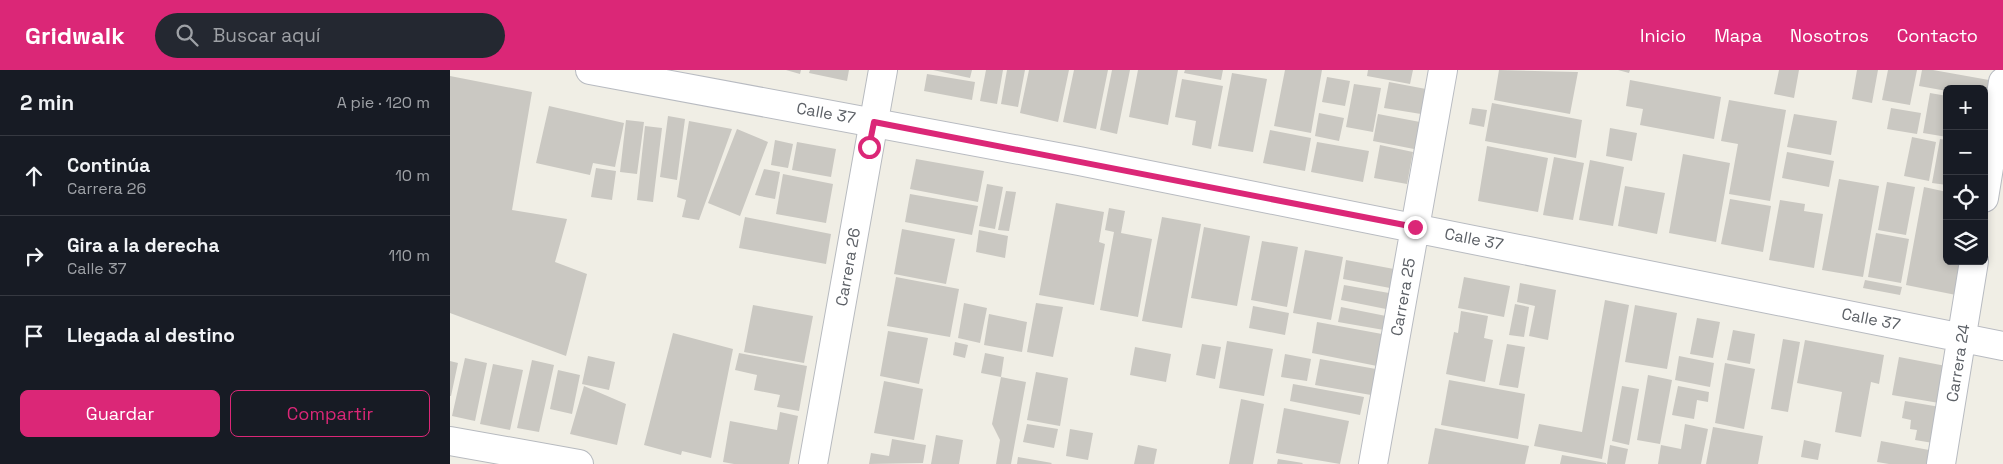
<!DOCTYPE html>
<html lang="es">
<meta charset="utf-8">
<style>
body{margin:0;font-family:"Space Grotesk",sans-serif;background:#242831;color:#f1f3f6}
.controls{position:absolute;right:15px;top:15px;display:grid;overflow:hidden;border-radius:8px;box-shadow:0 2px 8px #0003}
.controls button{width:45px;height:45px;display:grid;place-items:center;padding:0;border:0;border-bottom:1px solid #363941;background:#171b24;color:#f1f3f6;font:25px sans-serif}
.stop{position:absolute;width:15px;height:15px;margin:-11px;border:4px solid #db2777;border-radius:50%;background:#fff}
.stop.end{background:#db2777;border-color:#fff;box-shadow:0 1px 5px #0008}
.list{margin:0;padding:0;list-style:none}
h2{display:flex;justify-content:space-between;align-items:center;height:65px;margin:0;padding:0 20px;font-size:21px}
h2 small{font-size:16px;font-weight:400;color:#9ea1a6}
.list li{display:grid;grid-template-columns:32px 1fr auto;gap:15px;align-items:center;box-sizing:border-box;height:80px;padding:0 20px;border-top:1px solid #363941}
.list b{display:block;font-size:19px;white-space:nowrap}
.list p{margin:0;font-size:16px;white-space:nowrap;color:#9ea1a6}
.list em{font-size:16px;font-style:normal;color:#9ea1a6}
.actions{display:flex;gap:10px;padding:15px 20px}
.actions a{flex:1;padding:11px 0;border:1px solid #db2777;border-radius:8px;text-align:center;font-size:18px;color:#db2777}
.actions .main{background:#db2777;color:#fff}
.icon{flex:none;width:28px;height:28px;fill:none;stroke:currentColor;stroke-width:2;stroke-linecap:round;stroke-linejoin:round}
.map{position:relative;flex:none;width:1553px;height:394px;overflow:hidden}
header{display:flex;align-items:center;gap:30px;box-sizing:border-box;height:70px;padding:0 25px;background:#db2777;color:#fff}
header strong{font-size:24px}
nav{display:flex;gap:28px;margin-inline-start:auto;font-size:18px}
.search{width:350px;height:45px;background:#242831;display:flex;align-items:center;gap:12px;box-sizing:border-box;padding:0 18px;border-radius:28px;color:#9ea1a6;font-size:19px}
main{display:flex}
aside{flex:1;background:#171b24}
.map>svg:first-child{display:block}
</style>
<header>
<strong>Gridwalk</strong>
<div class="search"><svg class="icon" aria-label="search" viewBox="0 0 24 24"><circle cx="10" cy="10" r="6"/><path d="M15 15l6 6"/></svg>Buscar aquí</div>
<nav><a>Inicio</a><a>Mapa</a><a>Nosotros</a><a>Contacto</a></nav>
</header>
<main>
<aside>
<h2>2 min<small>A pie · 120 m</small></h2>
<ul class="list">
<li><svg class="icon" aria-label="ahead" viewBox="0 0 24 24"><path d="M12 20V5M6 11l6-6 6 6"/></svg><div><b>Continúa</b><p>Carrera 26</p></div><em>10 m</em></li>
<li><svg class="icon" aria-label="right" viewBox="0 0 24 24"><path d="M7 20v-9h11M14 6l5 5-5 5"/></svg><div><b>Gira a la derecha</b><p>Calle 37</p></div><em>110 m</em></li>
<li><svg class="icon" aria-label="arrive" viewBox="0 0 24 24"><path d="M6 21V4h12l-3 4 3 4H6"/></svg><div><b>Llegada al destino</b></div></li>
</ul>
<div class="actions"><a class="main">Guardar</a><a>Compartir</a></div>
</aside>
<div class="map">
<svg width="1553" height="394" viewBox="0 0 1553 394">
<rect width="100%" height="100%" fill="#f0eee5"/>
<path fill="#cac8c2" d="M336 0H351L350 4Z
M360 0H399L397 11 359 3Z
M483 0H522L520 8Z
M536 0H553L547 34 530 31Z
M557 0H575L568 37 551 34Z
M579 0H619L608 52 570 43Z
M624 0H658L646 59 613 52Z
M662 0H680L667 64 650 60Z
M688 0H728L718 55 679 47Z
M735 0H773L771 10 734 3Z
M835 0H872L861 63 824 56Z
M918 0H963L960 14 917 6Z
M1049 0 1128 2 1120 44 1044 30Z
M1168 0H1180L1179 3Z
M1329 0H1349L1344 28 1324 24Z
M1407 0H1428L1422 33 1402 29Z
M1438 0H1467L1460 35 1432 30Z
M1472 0H1483L1539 10 1535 30 1534 19H1497V21L1469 16Z
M782 3 817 9 803 82 768 76Z
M477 4 525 12 522 30 474 21Z
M0 6 82 22 62 140 117 149 105 192 137 204 116 286 0 243Z
M877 7 900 11 895 36 872 32Z
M732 9 773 16 761 79 742 75 746 51 725 47Z
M1180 10 1271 27 1264 69 1190 55 1193 39 1176 36Z
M939 12 976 19 971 44 934 38Z
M904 14 931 18 923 62 896 57Z
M1480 23 1497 26V67L1473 63Z
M1279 30 1336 40 1320 131 1279 124 1288 74 1271 71Z
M1042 33 1132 50 1126 88 1035 71Z
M99 36 174 53 165 97 143 93 140 105 86 93Z
M1022 38 1037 40 1034 57 1019 54Z
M1441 38 1471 43 1467 64 1437 59Z
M869 43 894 48 889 71 865 66Z
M928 44 970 52 964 79 923 71Z
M1344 44 1387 51 1381 85 1337 77Z
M218 46 235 49 227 110 210 107Z
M176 50 194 52 187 104 170 102Z
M239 51 282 59 249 150 232 147 236 130 227 127Z
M195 56 212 58 203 132 187 130Z
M1160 58 1187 63 1182 91 1156 86Z
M287 59 318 72 290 146 258 133Z
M820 60 861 68 855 101 813 93Z
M1462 67 1486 72 1479 111 1454 106Z
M1490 69 1497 70V115L1482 113Z
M325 70 343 74 338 98 321 95Z
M347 72 386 79 381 107 342 100Z
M867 72 919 81 913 112 861 102Z
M930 75 963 82 957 114 924 108Z
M1037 76 1098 88 1088 142 1028 131Z
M1337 82 1384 91 1379 117 1332 108Z
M1233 84 1280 93 1266 172 1219 163Z
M1104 87 1134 93 1123 150 1093 145Z
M466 89 534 101 528 132 460 119Z
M1140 90 1174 97 1163 156 1129 150Z
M146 98 166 101 162 130 141 127Z
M314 99 330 102 325 129 305 125Z
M333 104 383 114 376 153 326 144Z
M1389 109 1429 116 1413 207 1372 200Z
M1437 112 1465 117 1456 165 1428 160Z
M537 114 553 117 545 159 529 156Z
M1175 116 1215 123 1207 164 1168 156Z
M1474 117 1497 122V191H1512L1506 225 1456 215Z
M556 121 566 122 559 161 548 160Z
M460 124 528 136 522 165 455 152Z
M1280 129 1321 136 1313 182 1271 174Z
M1330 130 1355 134 1354 141 1373 144 1364 198 1319 190Z
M606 133 654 142 649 172 655 174 644 235 589 225Z
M659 138 675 141 671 163 702 169 688 247 650 240 664 162 655 160Z
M295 147 381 164 376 194 289 178Z
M712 147 751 154 732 258 692 251Z
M754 157 800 166 787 236 741 228Z
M452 159 505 169 496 214 444 204Z
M529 160 558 166 555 188 526 182Z
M1426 163 1459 169 1451 213 1418 207Z
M812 171 848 177 837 237 801 230Z
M855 180 893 187 881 250 843 243Z
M896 190 944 199 940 218 893 209Z
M446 207 509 219 500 267 437 256Z
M1014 207 1060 216 1054 247 1008 238Z
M1415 210 1452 217 1450 225 1413 218Z
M1070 213 1106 220 1098 270 1079 266 1085 236 1067 232Z
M894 215 939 223 936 239 891 230Z
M1155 230 1179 235 1152 389 1084 376 1089 354 1132 362Z
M514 233 537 238 530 273 508 268Z
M586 233 613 237 603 287 577 282Z
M1065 234 1079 237 1074 267 1059 265Z
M303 235 363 246 354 293 294 282Z
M1185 235 1227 243 1217 299 1175 292Z
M803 236 839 243 835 265 799 258Z
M891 237 936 246 934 260 888 252Z
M1011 241 1038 246 1034 268 1043 270 1035 312 996 304 1004 262 1008 263Z
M539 244 577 252 572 282 534 275Z
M1247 248 1270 252 1263 288 1240 284Z
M867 252 932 264 927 296 862 283Z
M1283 260 1305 264 1300 294 1277 290Z
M438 261 478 268 469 314 430 306Z
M223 263 283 279 261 388 232 381 231 385 194 375Z
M1333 269 1350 272 1338 342 1321 339Z
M1355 270 1434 285 1429 314 1421 312 1411 367 1385 362 1392 322 1347 313Z
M777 271 823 279 814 326 769 318Z
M505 272 518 275 515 288 503 285Z
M752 274 771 277 765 309 746 305Z
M1057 274 1075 277 1068 318 1049 315Z
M685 277 721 284 716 312 680 305Z
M289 283 357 296 349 341 327 337 330 325 304 320 307 305 285 300Z
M535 283 554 287 551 307 531 303Z
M835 284 861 289 857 311 831 307Z
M138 286 165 292 159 320 132 314Z
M1229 286 1264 293 1260 317 1225 310Z
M1449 287 1496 296 1489 333 1442 325Z
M15 288 37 293 25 351 2 346Z
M870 289 926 299 921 325 865 315Z
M82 290 104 295 89 362 67 358Z
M0 291 8 293 1 326H0Z
M1275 293 1305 299 1294 359 1265 353Z
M43 294 73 300 60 360 30 354Z
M108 300 130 305 122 344 100 339Z
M586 302 618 308 610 356 577 350Z
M1198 305 1222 310 1210 374 1187 370Z
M551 307 576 312 561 394H546L550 370 542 354Z
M999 310 1075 324 1068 369 991 355Z
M434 311 473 319 464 370 424 363Z
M843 314 914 327 910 345 840 331Z
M134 316 176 334 167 375 120 364Z
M1172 316 1189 319 1179 375 1162 371Z
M1228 316 1259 322 1258 332 1247 330 1244 349 1222 345Z
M791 329 814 334 803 394H779Z
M1455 331 1490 337 1483 373 1465 370 1467 360 1460 359 1461 350 1452 348Z
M834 338 899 351 890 394 826 383Z
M330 342 348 346 339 394H284L273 392 280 351 327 360Z
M577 354 608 359 604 378 573 372Z
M1235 354 1258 359 1251 394H1208L1211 375 1231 379Z
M1263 357 1313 366 1308 394H1256Z
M985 358 1079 376 1075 394H978Z
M620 359 643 363 638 390 616 386Z
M486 365 513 370 509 394H481Z
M442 369 476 375 473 393 419 394 421 383 439 386Z
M1354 370 1371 374 1368 390 1351 387Z
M1431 371 1479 380 1477 394H1439L1427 392Z
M688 375 707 379 704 394H684Z
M1160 375 1178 379 1175 394H1157Z
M1112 385 1156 393V394H1110Z
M568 387 602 393 601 394H567Z
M828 389 853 393 852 394H827Z"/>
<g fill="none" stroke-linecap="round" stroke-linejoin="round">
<defs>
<path id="street" d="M0 371 129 394
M363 394 433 0"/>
<path id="secondary" d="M140 0 629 91 1553 276
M1534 128 1553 12
M923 394 993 0
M1491 394 1524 191"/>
</defs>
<use href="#street" stroke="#b7babf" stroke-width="30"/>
<use href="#secondary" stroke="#b8bbc1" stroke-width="30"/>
<use href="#street" stroke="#fff" stroke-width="28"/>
<use href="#secondary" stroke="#fff" stroke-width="28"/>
</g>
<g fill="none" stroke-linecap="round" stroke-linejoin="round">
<path stroke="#db2777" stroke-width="6" d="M419 77 424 52 965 157"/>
</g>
<g text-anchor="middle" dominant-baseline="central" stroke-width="4" stroke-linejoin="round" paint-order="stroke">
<g font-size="16" fill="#5c6066" stroke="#fff">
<text transform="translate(376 43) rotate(10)">Calle 37</text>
<text transform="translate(1024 169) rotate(11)">Calle 37</text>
<text transform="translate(398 197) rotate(-80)">Carrera 26</text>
<text transform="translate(953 227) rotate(-80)">Carrera 25</text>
<text transform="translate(1421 249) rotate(11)">Calle 37</text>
<text transform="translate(1508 293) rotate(-81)">Carrera 24</text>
</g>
</g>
</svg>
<div class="controls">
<button>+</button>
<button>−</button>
<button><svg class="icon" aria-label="locate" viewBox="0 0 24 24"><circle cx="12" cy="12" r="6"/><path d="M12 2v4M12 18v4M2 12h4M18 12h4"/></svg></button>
<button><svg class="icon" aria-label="layers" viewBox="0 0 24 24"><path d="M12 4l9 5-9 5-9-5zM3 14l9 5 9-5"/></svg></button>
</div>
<div class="stop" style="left:419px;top:77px"></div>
<div class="stop end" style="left:965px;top:157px"></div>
</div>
</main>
